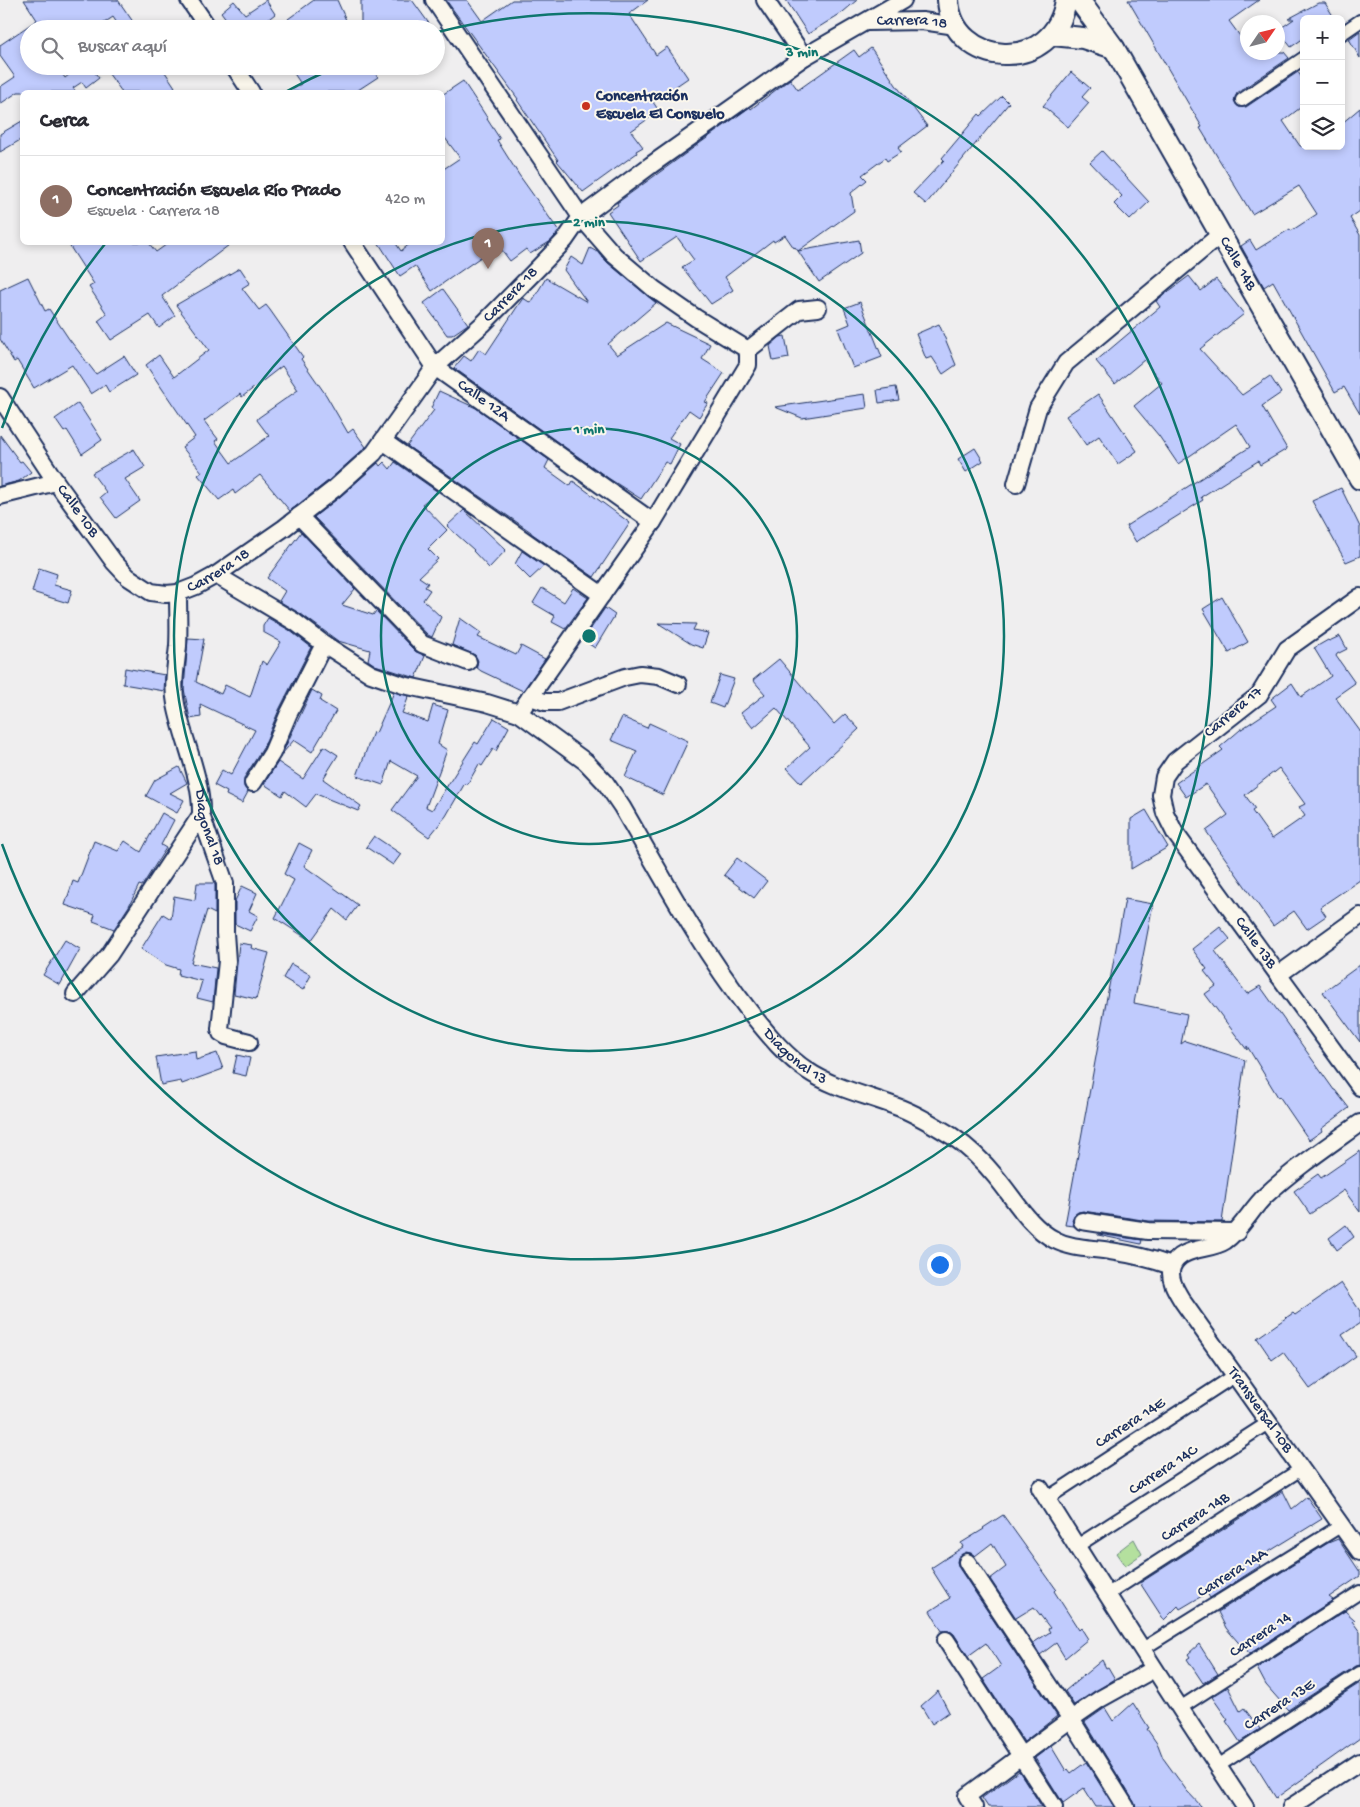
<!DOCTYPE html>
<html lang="es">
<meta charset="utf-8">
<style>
body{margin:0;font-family:"Gochi Hand",sans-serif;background:#f7f7f7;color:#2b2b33}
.controls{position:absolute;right:15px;top:15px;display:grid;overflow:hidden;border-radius:8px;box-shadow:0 2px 8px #0003}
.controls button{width:45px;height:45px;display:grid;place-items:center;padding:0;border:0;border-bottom:1px solid #e1e1e2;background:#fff;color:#2b2b33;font:25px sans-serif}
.compass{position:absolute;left:1240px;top:15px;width:45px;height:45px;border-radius:50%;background:#fff;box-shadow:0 2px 8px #0003;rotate:55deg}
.you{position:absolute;left:939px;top:1264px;width:18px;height:18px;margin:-12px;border:4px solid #fff;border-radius:50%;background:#1a73e8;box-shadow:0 0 0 8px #1a73e833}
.badge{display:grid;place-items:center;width:32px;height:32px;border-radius:50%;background:#0f766e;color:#fff;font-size:16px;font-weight:700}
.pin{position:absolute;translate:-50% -41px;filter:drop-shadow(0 1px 2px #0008)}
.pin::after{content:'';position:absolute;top:26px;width:18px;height:15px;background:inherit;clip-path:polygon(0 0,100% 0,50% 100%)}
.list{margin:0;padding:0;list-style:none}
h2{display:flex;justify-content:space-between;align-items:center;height:65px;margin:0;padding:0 20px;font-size:21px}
h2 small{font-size:16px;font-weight:400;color:#7c7c81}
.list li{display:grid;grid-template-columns:32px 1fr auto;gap:15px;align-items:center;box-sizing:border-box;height:90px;padding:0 20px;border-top:1px solid #e1e1e2}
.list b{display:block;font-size:19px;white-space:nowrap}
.list p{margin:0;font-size:16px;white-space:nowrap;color:#7c7c81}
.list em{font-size:16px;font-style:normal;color:#7c7c81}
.icon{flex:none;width:28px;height:28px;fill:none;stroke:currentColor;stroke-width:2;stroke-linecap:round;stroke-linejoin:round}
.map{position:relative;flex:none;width:1360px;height:1807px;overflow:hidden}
.search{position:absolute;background:#fff;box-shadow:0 2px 8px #0003;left:20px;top:20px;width:425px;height:55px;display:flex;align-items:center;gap:12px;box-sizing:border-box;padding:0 18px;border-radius:28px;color:#7c7c81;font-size:19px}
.panel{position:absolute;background:#fff;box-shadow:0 2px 8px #0003;left:20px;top:90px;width:425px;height:155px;border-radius:8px}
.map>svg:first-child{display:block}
</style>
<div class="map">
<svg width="1360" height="1807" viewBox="0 0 1360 1807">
<rect width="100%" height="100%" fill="#efeeef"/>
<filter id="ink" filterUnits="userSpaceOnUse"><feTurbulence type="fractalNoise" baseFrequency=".02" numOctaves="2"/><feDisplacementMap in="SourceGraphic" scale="10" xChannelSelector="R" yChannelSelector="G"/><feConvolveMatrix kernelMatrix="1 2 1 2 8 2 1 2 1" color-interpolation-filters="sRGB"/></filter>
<g filter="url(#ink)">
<path fill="#b4e09e" stroke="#68887e" d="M1134 1539 1142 1554 1125 1566 1116 1553Z"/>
<path fill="#c0cbfd" stroke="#1b2f5e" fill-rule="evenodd" d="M24 0H118L138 29H121L113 17 95 29H29V66H57L65 78 80 66H90L99 78 86 88 82 82 73 88 76 92H18L0 104V87L15 77 0 56V45L37 20Z
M266 0 275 14 256 29H224L230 24 221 12 234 1 245 14Z
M314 0H337L350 29H294L288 19Z
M361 0H412L433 29H361Z
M446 0H467L482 21 512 0H648L629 14 656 55 667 47 688 78 653 102 659 111 631 131 643 147 636 151 637 153 583 192 557 161 558 160 517 100 518 99Z
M786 0H857L843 12 808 34Z
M1128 0H1259L1229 21 1248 47V52H1284L1289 58 1237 93 1234 101 1239 107H1246L1298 72 1304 81V105L1283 121 1300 146H1341V124L1360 108V211L1350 218 1360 235V414L1344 387 1335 392 1273 281 1264 287 1241 246 1250 240 1256 250 1290 229 1291 231 1317 214 1299 186 1252 214 1200 128 1202 127Z
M1318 3H1325L1335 19H1304V38L1291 47 1278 30 1294 19H1288Z
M1360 31V58L1349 39Z
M871 48 896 85 927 126 898 148 901 152 887 161 885 158 862 175 867 180 851 193 854 211 798 251 795 247 794 248 785 235 774 242 773 240 725 277 733 290 711 304 682 267 694 260 677 237 641 261 608 212 618 205 617 203 750 107 751 109 790 79 798 90 854 50 859 57Z
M103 66H161L175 87 167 92H122Z
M289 66H370L378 77 355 92H289L301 84Z
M1071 72 1090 88 1082 97 1089 103 1068 127 1043 106Z
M463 81 488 119H487L500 139 497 140 519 175 559 231 551 241 530 254 526 249 510 261 498 245 432 291 415 266 400 276 378 242H395L401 251 412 242H442V170L460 158 442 134V95Z
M1002 96 1009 103 926 204 913 193 944 160 942 158 979 114 981 116Z
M22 121V139L0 152V134Z
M1102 151 1149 202 1130 220 1114 204 1122 196 1090 162Z
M859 240 861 253 819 282 798 251Z
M67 242H148L156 252 170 242H233L162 296 175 316 159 328 150 315 111 340 98 321 107 314 89 287 94 284Z
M590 248 599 253 608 263 656 303 608 344 617 355 666 323 710 344 702 359 724 373 705 402 708 403 699 417 689 410 669 438 680 444 670 464 665 462 641 499 608 478 454 368 464 356 471 361 479 349 486 354 523 298 531 303 546 278 587 302 564 270 571 257 583 265Z
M240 268 250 283 242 288 259 310 266 305 270 310 303 357 301 359 326 395 348 433 353 429 366 447 328 481 290 511 260 475 235 494 233 490 219 500 198 475 202 472 182 447 195 437 146 365 159 355 174 377 209 350 176 305ZM282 366 298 390 258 418 257 420 269 436 231 463 215 441 218 439 204 421 240 394 242 397Z
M1189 276 1201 291 1216 279 1244 314 1200 349 1242 395 1270 376 1281 393 1262 406 1287 449 1260 465 1258 461 1201 497 1203 500 1136 542 1126 526 1250 447 1236 424 1178 464 1159 436 1134 406 1162 383 1144 360 1115 384 1096 361 1160 307 1156 301Z
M28 277 45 311 49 309 69 339 96 374 124 356 136 375 109 392 105 385 91 394 72 365 34 388 17 360 14 362 0 339V290Z
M443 289 468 324 452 335H447L424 303Z
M860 302 882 357 853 368 838 329 850 324 844 308Z
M939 324 956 365 943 374 932 357 926 359 916 334Z
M785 336 789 358 773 361 770 346 780 337Z
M896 387 899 400 879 403 877 390Z
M439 391 476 408 549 460 545 468 570 486 573 481 630 523 594 577 531 533V532L407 446 434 410 431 408Z
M865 394 867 408 802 418 775 407Z
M1098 394 1137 451 1118 464 1099 436 1086 445 1066 416Z
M78 403 102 440 82 454 67 430 64 432 55 419Z
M0 435 20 462 22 461 31 472 19 481 0 486Z
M975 448 983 461 966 472 958 459Z
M134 449 145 467 125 479 140 501 116 518 100 497 106 492 92 473Z
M384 462 390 469 395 462 438 492 422 504 447 530 428 549 438 559 419 577 428 583 425 587 430 590 423 600 441 617 432 637 428 635 314 517 341 496 378 463 380 466Z
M1341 488 1360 527V556L1346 562 1312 501Z
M464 510 506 550 489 568 473 551 474 550 447 526Z
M301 532 355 589 342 605 373 615 376 611 415 651 425 656 416 678 375 665 368 660 370 650 338 641 301 614 279 601 285 591 267 578Z
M522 551 544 566 530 579 515 564Z
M39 568 57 574 54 585 72 590 68 603 32 592Z
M542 588 564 602 573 588 588 598 565 629 552 622 555 616 533 603Z
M1222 597 1248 642 1229 653 1203 609Z
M605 608 615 615 595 648 583 640Z
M268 618 289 630 311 647 279 710 263 748 244 778V787L248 792 242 803 226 795 227 792 214 785 222 770 231 775 255 730 200 704 201 717 190 719 184 689 188 638 204 639 196 682 221 694 225 685 250 697 262 661 267 665 281 642 263 632V626Z
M460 618 481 633 478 637 516 655 521 646 545 659 523 691 481 671 476 667 478 661 475 655 452 645Z
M658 623 696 624 693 630 708 633 703 648 691 644Z
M1340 636 1347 649 1337 654 1336 656 1355 683 1335 697 1360 731V880L1320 907 1326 916 1307 929 1294 911 1273 926 1206 831 1228 815 1206 784 1186 797 1176 783 1223 750 1220 747 1240 730 1276 706 1271 699 1292 683 1301 697 1331 676 1314 648 1328 640 1329 641ZM1279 768 1305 804 1299 807 1305 816 1272 839 1252 811 1255 809 1245 795Z
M779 659 834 724 845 714 859 729 801 783 787 768 810 747 776 708 753 728 741 713 765 694 753 680Z
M125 668 165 675 164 691 123 684Z
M720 675 734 679 723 708 710 703Z
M312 690 322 696 320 701 336 711 312 752 294 740 282 754Z
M394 692 409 696 402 713 428 722 433 705 448 710 438 744 447 750 426 807 432 810 475 742 478 744 494 718 509 727 496 751 493 749 482 766 479 764 467 785 465 783 446 816 429 837 392 810 417 776 391 761 383 785 357 776 373 732 376 733Z
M622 717 647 728 649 723 688 741 663 795 625 777 637 751 611 740Z
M324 746 338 755 323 779 361 806 358 811 316 794 306 807 285 791 282 796 264 784 278 762 303 779Z
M179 767 187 783 170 793 184 800 177 813 146 796 155 780Z
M1146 810 1168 847 1131 869V819Z
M162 813 174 820 161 845 166 848 142 886 139 885 129 906 114 929 93 921 95 915 65 905 73 881 78 883 94 841 118 851 125 841 141 852Z
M374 836 401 854 393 865 366 847Z
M299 843 312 850 304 866 358 905 347 920 334 909 311 941 275 918 294 880 284 874Z
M737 858 767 881 754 898 724 875Z
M197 883H214L215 885V914L207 910 191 963 216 968 213 1002 197 998 202 981 178 975 179 969 166 965 141 949 163 914 171 919 174 896 195 900Z
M242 886 257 893 249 911 258 916 250 931 235 924V901Z
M1125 899 1153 904 1134 1003 1187 1014 1181 1044 1185 1041 1245 1060 1222 1222 1149 1221 1083 1211 1078 1212 1074 1215 1072 1220 1074 1226 1065 1225Z
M1220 927 1230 939 1215 951 1247 994 1260 986 1334 1090H1335L1349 1108 1321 1129 1322 1131 1309 1140 1279 1096 1278 1097 1247 1046V1050L1205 994 1216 986 1204 971 1207 969 1192 949Z
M65 940 80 949 60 985 43 975Z
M239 943 252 945 251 948 269 953 256 999 234 994Z
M291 964 311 975 303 990 283 978Z
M1360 965V1042L1323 992Z
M195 1051 196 1060 217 1053 223 1069 182 1084 181 1081 161 1085 156 1057Z
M237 1055 250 1058 246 1076 233 1073Z
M1360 1151V1212L1344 1190 1310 1214 1294 1191 1318 1174 1321 1178Z
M1346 1225 1354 1237 1337 1250 1329 1238Z
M1098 1234 1142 1240 1141 1244 1098 1235Z
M1341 1283 1360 1311V1323L1342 1335 1356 1356 1310 1389 1283 1352 1272 1360 1257 1338 1293 1313 1295 1315Z
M1283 1491 1292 1509 1307 1497 1322 1519 1257 1559 1260 1566 1210 1598 1207 1593 1180 1609 1178 1606 1164 1620 1140 1583Z
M1003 1515 1056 1589 1054 1591 1079 1630 1081 1628 1088 1639 1065 1658 1056 1643 1040 1655 1033 1643 1050 1632 1048 1629 1050 1628 1034 1607 1016 1618 990 1579 1006 1567 992 1543 975 1556 971 1553 966 1552 958 1557 957 1562 959 1568 1057 1716 1024 1742 983 1679 1001 1666 986 1643 968 1656 954 1634 950 1631H942L930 1611 950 1598 931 1568 963 1547 961 1543 984 1529 983 1528Z
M1338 1539 1360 1572V1576L1329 1597 1333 1600 1249 1654 1245 1646 1243 1648 1226 1628 1218 1612 1328 1543Z
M1345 1611 1355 1620 1352 1621 1360 1632V1665L1356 1666 1288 1710 1266 1685 1257 1668Z
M1199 1644 1218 1674 1203 1683 1187 1659 1190 1657 1188 1654Z
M1102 1660 1106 1668 1108 1667 1115 1679 1074 1705 1065 1691Z
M1360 1683V1738L1276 1798 1249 1755Z
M1228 1687 1240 1711 1244 1708 1260 1729 1240 1742 1226 1721 1228 1720 1212 1697Z
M938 1691 949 1712 932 1724 921 1706Z
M1133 1703 1149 1728 1147 1729 1158 1745 1163 1758 1187 1791 1202 1807H1136L1134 1802 1085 1722 1105 1708 1113 1721Z
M1051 1746 1066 1771 1068 1769 1071 1773 1086 1762 1114 1807H1096L1084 1788 1063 1803 1035 1758Z
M1019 1771 1042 1807H988L982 1798Z"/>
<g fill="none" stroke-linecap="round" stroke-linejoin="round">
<defs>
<path id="pedestrian" d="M1341 34 1360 21
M1242 100 1304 58
M1046 1499 1234 1376
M1077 1546 1268 1423
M1108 1594 1301 1469
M1141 1650 1342 1525
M1180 1708 1360 1592
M1218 1766 1360 1673"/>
<g id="minor">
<path d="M189 0 209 29"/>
<path d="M434 0 581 217 614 255 654 289 696 318 748 350"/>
<path d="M765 0 804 57"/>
<path id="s1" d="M868 22 922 21 956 26"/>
<path d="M234 66 251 92"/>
<path id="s2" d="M352 242 435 367 653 522"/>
<path d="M748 350 799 310 818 308"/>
<path id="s3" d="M0 397 56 482 114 562 128 577 151 592 166 594 178 593 196 586 216 575 284 528 334 489 374 453 435 367 484 323 540 266 565 240 581 217 651 165 804 57 903 0"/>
<path d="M383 441 602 595"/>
<path d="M1016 484 1038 408 1066 363 1220 235"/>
<path d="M0 496 56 482"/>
<path d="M299 516 422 644 468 662"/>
<path id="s4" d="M216 575 295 622 324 644 371 674 403 685 487 703 519 713 586 762 605 782 622 807C662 876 700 948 750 1012 767 1033 785 1056 808 1071 831 1087 869 1096 895 1106 915 1113 934 1125 952 1136 968 1147 983 1161 996 1177 1014 1198 1029 1227 1055 1240 1072 1249 1092 1248 1110 1251 1131 1254 1152 1259 1172 1266"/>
<path id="s5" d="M178 593C178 611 179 629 178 646 176 666 172 685 176 704 183 741 202 777 201 815L225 883V933L227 961 220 1029 221 1033 226 1036 249 1042"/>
<path id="s6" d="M1360 597 1287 649 1259 695 1175 761 1164 777 1161 795 1165 813 1175 833 1360 1087"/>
<path d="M530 697 545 702H558L625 677 640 674 659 676 678 684"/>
<path d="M519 713 653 522 748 365V350"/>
<path d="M253 783 272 753 288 715 324 644"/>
<path d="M1278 975 1360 916"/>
<path d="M75 994 109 955 201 815"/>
<path id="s7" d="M1360 1123C1328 1146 1295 1168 1266 1195 1251 1209 1242 1229 1225 1241 1210 1251 1180 1246 1172 1267 1168 1279 1177 1292 1183 1302L1360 1552"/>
<path d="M1082 1221 1148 1231 1237 1232"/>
<path d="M1040 1488C1107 1595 1175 1702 1245 1807"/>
<path d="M967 1562 1071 1719 1126 1807"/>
<path d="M946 1640 1054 1807"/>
<path d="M974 1807 967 1796 1071 1719 1100 1699 1154 1669"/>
<path d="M1291 1807 1360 1762"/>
</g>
<g id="tertiary">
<path d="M948 0C952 68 1055 76 1066 0"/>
<path id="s8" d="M1079 0 1114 48 1360 479"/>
<path d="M1052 35 1083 38 1114 48"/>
</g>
</defs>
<use href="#pedestrian" stroke="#1b2f5e" stroke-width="16"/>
<use href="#minor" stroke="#1b2f5e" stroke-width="20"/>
<use href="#tertiary" stroke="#1b2f5e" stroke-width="24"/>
<use href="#pedestrian" stroke="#fbf7ec" stroke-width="12"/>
<use href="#minor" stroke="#fbf7ec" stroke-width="16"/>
<use href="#tertiary" stroke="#fbf7ec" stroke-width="20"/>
</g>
</g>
<g fill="none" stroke="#0f766e" stroke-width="2.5">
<circle cx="589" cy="636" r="208"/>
<circle cx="589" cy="636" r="415"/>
<path d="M2 428A623 623 0 0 1 105 244M287 91A623 623 0 0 1 336 67M438 32A623 623 0 1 1 2 844"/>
</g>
<circle fill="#c8321e" stroke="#fbf7ec" stroke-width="2" cx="586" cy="106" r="5"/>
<g text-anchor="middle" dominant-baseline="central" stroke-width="4" stroke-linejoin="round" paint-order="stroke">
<g font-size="16" fill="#1b2f5e" stroke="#fbf7ec">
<text stroke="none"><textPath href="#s1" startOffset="44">Carrera 18</textPath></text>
<text stroke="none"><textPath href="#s8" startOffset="308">Calle 14B</textPath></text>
<text stroke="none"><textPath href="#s3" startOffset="728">Carrera 18</textPath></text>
<text stroke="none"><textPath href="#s2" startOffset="209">Calle 12A</textPath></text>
<text stroke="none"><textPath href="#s3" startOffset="138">Calle 10B</textPath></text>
<text stroke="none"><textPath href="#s3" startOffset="322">Carrera 18</textPath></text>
<text transform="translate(1234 713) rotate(-40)">Carrera 17</text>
<text stroke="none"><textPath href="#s5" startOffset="239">Diagonal 18</textPath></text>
<text stroke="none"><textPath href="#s6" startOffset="465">Calle 13B</textPath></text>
<text stroke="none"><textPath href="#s4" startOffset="784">Diagonal 13</textPath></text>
<text stroke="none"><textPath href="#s7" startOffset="412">Transversal 10B</textPath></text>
<text transform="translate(1131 1424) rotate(-33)">Carrera 14E</text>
<text transform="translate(1164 1471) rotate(-33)">Carrera 14C</text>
<text transform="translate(1196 1518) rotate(-33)">Carrera 14B</text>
<text transform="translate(1233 1574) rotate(-32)">Carrera 14A</text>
<text transform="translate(1261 1636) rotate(-33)">Carrera 14</text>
<text transform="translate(1280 1706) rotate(-33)">Carrera 13E</text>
</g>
<g font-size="16" font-weight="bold" fill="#1b2f5e" stroke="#fbf7ec" text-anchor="start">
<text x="596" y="97">Concentración<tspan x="596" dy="18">Escuela El Consuelo</tspan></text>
</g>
</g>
<circle cx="589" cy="636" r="8" fill="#0f766e" stroke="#fbf7ec" stroke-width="2.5"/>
<g font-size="15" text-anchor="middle" font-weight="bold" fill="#0f766e" stroke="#fbf7ec" stroke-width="4" stroke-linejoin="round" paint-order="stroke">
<text x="802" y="56">3 min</text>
<text x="589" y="226">2 min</text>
<text x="589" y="433">1 min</text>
</g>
</svg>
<div class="controls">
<button>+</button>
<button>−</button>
<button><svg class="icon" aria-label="layers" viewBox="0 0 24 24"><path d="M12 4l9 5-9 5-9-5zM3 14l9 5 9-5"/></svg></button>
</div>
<svg class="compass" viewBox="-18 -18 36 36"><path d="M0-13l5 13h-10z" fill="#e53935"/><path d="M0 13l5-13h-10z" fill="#7c7c81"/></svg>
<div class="you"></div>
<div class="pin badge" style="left:488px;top:269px;background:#8d6e63">1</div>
<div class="search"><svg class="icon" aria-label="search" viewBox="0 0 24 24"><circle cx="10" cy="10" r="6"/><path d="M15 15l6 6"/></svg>Buscar aquí</div>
<section class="panel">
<h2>Cerca<small></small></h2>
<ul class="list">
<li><span class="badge" style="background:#8d6e63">1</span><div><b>Concentración Escuela Río Prado</b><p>Escuela · Carrera 18</p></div><em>420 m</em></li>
</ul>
</section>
</div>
